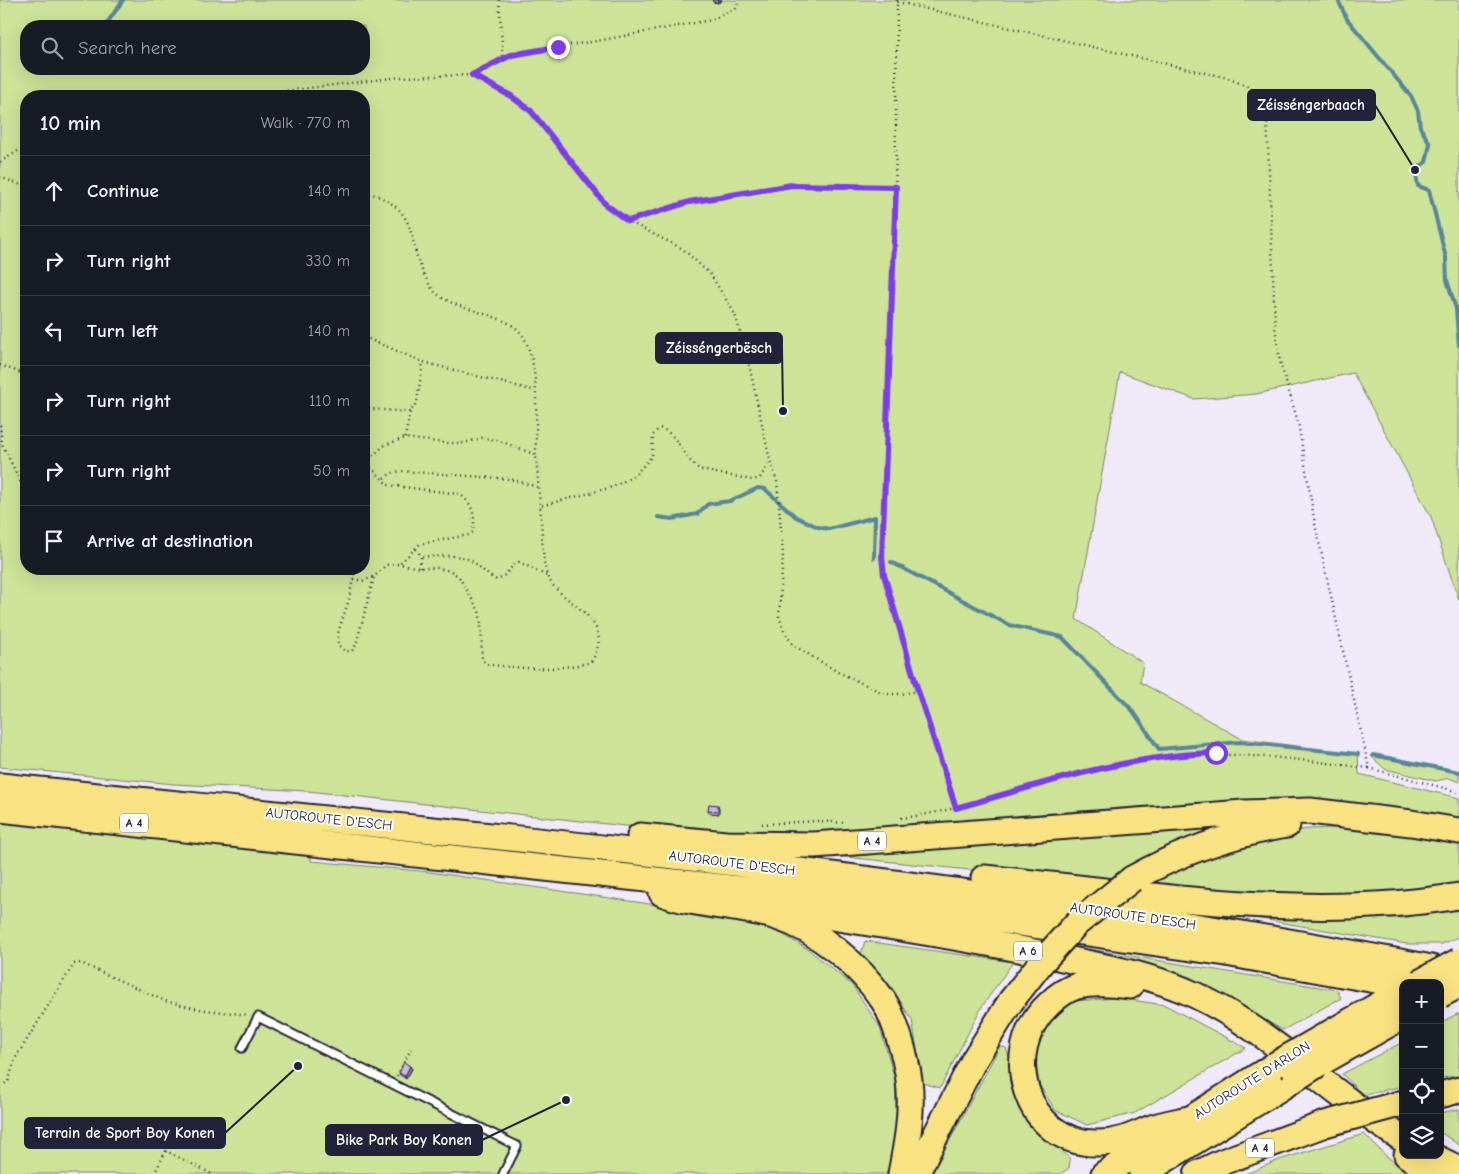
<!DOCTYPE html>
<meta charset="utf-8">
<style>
body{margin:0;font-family:"Comic Neue",sans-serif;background:#242831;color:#f1f3f6}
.controls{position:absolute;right:15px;bottom:15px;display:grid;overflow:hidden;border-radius:10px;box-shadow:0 5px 20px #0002}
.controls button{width:45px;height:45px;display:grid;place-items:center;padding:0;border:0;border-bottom:1px solid #363941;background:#171b24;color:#f1f3f6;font:25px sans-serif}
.stop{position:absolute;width:15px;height:15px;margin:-11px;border:4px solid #7c3aed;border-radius:50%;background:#fff}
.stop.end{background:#7c3aed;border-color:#fff;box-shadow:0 1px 5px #0008}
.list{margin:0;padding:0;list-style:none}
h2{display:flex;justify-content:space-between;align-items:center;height:65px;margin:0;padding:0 20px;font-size:21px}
h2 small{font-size:16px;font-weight:400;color:#9ea1a6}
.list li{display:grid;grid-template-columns:32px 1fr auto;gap:15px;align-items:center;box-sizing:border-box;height:70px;padding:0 20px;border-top:1px solid #363941}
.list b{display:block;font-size:19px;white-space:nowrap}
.list em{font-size:16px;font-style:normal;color:#9ea1a6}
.icon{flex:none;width:28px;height:28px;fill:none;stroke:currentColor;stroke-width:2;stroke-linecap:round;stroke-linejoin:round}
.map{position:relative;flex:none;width:1459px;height:1174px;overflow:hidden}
.search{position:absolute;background:#171b24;box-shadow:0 5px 20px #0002;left:20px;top:20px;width:350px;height:55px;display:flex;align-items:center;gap:12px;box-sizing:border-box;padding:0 18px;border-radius:20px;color:#9ea1a6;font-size:19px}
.panel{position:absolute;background:#171b24;box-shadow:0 5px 20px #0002;left:20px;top:90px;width:350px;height:485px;border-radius:20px}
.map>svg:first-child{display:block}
</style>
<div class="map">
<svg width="1459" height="1174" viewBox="0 0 1459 1174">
<rect width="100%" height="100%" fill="#efe9f8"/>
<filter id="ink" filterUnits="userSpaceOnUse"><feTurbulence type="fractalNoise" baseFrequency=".02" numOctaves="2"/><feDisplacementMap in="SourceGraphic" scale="10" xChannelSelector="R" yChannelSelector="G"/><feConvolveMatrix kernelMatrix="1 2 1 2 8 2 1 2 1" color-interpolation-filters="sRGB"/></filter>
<g filter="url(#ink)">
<path fill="#cde398" stroke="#78826a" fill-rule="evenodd" d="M0 0H1459V600L1431 517 1353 373 1256 394 1194 399 1120 372 1076 619 1143 663 1140 682 1242 739 1358 754 1359 774 1459 798V824L1214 808 1216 830 1157 850 1104 884 807 853 731 831 714 830 698 834 308 791 174 784 0 767ZM26 26H364V69H26ZM26 96H364V569H26Z
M1371 756 1459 772V782L1449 778 1436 781 1385 769Z
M0 822 311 854V861L430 872 650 904 746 921 782 934 809 950 852 985 880 1027 895 1080 897 1128 887 1174H0Z
M1359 827 1411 832 1459 844V888L1353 901 1143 887 1157 877 1255 837 1308 829Z
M1459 907V937L1442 944H1407L1214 911 1278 916 1402 918Z
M865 941 1013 962 981 1008 940 1088 923 1083 912 1020 890 986 861 954Z
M1089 949 1337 990 1341 998 1283 1030 1188 978Z
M1117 998 1165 1005 1246 1048 1135 1113 1087 1125 1055 1110 1039 1084 1035 1053 1046 1025 1074 1001Z
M1457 1014H1459V1076L1440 1078V1023Z
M1403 1042V1086L1363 1095 1342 1074Z
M1000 1046 1006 1048 1023 1098 1046 1134 1070 1159 1069 1168 1060 1174H932Z
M1459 1109V1145L1440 1132V1113Z
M1364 1134 1385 1155 1409 1174H1246L1279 1160Z"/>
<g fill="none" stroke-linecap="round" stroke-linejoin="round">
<path stroke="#58859c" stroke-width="4" d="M1338 0 1347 19 1411 96 1418 111 1420 127 1430 144 1426 162 1415 170 1418 186 1429 190 1446 258 1447 280 1456 309 1459 345
M105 26 123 0
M658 517 672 519 697 514 708 504 730 501 758 488 765 489 796 517 818 527 829 529 875 517 874 558
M891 562 1009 625 1062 637 1133 711 1159 749 1240 742 1358 754
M1373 755 1459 772"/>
<defs>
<path id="lane" d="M242 1048 258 1017 517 1146 503 1174"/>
<path id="highway" d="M0 786C487 836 976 878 1457 973
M0 809 924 909 1226 953 1403 985
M640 836 726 844 814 845 1244 813 1310 811 1411 823 1459 831
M984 878C1142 893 1301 922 1459 896
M1132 879C1182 851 1231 834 1287 825
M662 893C698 907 740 905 777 917 818 930 859 965 883 1000 895 1018 906 1058 909 1080 913 1111 907 1143 901 1174
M776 908C873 924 971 938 1067 959 1109 968 1155 976 1195 995 1272 1031 1331 1095 1403 1139
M1130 986C1112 984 1095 982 1077 986 1067 989 1056 997 1049 1004 997 1051 1026 1145 1098 1143 1117 1143 1131 1137 1149 1129 1161 1124 1176 1122 1189 1119
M1304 1048 1403 991
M1318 1064 1403 1016
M1440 1095 1459 1090
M1407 1155 1434 1174
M1430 1155 1459 1169
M916 1174 974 1060 1011 1001
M1104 1174 1275 1065
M1142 1174 1296 1078
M1197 1174 1222 1162 1325 1124"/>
</defs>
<use href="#lane" stroke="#22223b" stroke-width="11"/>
<use href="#highway" stroke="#22223b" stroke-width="29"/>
<path stroke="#22223b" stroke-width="2.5" stroke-dasharray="1 4" stroke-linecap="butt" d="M499 0 503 58
M897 0 895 230 882 557 884 575 918 691 957 808
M897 2 1228 78C1251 88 1262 90 1267 117L1275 326 1280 362 1298 422 1315 524 1369 768 1459 792
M472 75 511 96 531 111 606 205 628 221 683 249 711 275 735 314 748 360 770 461 777 481 783 555 779 616 784 631 793 645 838 672 885 694H901L918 691
M242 96 400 77 472 75 503 58 524 51 591 42 711 20 736 8 739 0
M0 162 26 146
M0 177 26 187
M364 191C425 210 403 239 427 280 430 285 432 290 436 293 458 313 510 313 523 336 541 367 535 419 536 455
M628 221 689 202 792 185 895 187
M364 337 423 362 535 391
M0 365 19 372 26 369
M364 406 372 409 410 412 417 402 423 362
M0 425 2 444 22 485
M405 438 410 412
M364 460 388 485 459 494C473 503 476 516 473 532L468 535 420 544 399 564
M365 462 385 445 405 438 446 443H463L482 438 497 440 536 455 540 505
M384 478 392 473 401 471 510 479 538 487
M416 549 421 556C435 558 456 553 468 559 479 564 485 575 497 580 507 576 509 567 519 562L547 576
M420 568 421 556
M355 569 349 599 338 633V645L345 651H352L356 645 374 577 386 565 399 564 420 568H437L451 571 459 577 479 611 481 623 482 659 486 664C520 669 557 671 591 662 620 616 557 604 547 575 542 561 542 522 540 506L613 487 635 475 652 456 653 435 659 428C678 432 684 461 701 470L752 480 760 478 770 461
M353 579 362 581 374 577
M901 818C967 810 1029 785 1093 769 1193 745 1269 756 1369 768
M762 824 819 821 846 823
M397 1076 411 1049
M0 1084 8 1083 15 1059 74 964 81 963 165 1001 198 1009 249 1015
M154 1174 166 1151 212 1174"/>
<use href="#lane" stroke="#fff" stroke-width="7"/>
<use href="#highway" stroke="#f8e281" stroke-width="25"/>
<defs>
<path id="highway-bridge" d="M1419 983 1459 961
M1440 995 1459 985
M1011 1001 1040 964 1076 924 1132 879
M1275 1065 1304 1048
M1296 1078 1318 1064
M1325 1124 1403 1103"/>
</defs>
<use href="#highway-bridge" stroke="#22223b" stroke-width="29" stroke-linecap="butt"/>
<use href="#highway-bridge" stroke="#f8e281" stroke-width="25"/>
</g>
<path fill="#af9dc8" stroke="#22223b" d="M712 0H722L718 3 713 2Z
M718 805 719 808V814L709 813 708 810Z
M412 1069 406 1079 400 1075 399 1073Z"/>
<path fill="#8e80a2" stroke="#22223b" d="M717 0H722L718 3Z
M410 1066 412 1069 406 1079 405 1076Z"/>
<path fill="#cbb7e8" stroke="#22223b" d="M709 804 718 805V811L708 810Z
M404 1062 410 1066 405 1076 399 1073Z"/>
</g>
<g fill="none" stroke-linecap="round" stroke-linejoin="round" filter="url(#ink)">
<path stroke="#7c3aed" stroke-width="6" d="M558 47 511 55 472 75 511 96 531 111 606 205 628 221 689 202 792 185 896 187 882 557 884 575 918 691 956 808C1042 784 1127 755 1216 753"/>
</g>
<g text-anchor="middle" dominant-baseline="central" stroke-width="4" stroke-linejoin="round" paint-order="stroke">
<g fill="#fff" stroke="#646476" stroke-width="1">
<rect x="120" y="813.5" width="28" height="19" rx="4"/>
<rect x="858" y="831.5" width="28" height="19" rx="4"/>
<rect x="1014" y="941.5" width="28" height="19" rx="4"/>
<rect x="1246" y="1138.5" width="28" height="19" rx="4"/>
</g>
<g font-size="12" font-weight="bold" fill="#22223b">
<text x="134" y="823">A 4</text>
<text x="872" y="841">A 4</text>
<text x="1028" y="951">A 6</text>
<text x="1260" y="1148">A 4</text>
</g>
<g font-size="14" fill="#22223b" stroke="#fff">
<text transform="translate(329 819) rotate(6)">AUTOROUTE D'ESCH</text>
<text transform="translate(732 863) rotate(7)">AUTOROUTE D'ESCH</text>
<text transform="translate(1133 916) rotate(8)">AUTOROUTE D'ESCH</text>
<text transform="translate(1252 1080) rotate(-32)">AUTOROUTE D'ARLON</text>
</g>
</g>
<path fill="none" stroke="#22223b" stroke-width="2" d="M1415 170L1375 105M783 411L782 348M298 1066L225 1133M566 1100L482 1140"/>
<g fill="#22223b" stroke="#fff" stroke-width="2">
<circle cx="1415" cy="170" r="5"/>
<circle cx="783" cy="411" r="5"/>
<circle cx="298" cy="1066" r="5"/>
<circle cx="566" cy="1100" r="5"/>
</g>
<g fill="#22223b" stroke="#22223b" stroke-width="2">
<rect x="1248" y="90" width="127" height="30" rx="5"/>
<rect x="656" y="333" width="126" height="30" rx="5"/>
<rect x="25" y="1118" width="200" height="30" rx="5"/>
<rect x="326" y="1125" width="156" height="30" rx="5"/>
</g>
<g font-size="15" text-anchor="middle" font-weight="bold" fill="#fff">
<text x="1311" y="110">Zéisséngerbaach</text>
<text x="719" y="353">Zéisséngerbësch</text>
<text x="125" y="1138">Terrain de Sport Boy Konen</text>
<text x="404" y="1145">Bike Park Boy Konen</text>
</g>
</svg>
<div class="controls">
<button>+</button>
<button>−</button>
<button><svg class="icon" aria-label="locate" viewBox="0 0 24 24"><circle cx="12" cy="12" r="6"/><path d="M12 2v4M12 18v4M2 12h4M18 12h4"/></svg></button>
<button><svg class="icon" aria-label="layers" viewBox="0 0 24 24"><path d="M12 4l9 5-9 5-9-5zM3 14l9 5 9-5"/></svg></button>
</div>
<div class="stop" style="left:1216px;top:753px"></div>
<div class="stop end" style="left:558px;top:47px"></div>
<div class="search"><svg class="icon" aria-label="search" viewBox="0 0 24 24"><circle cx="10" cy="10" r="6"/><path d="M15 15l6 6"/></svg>Search here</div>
<section class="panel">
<h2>10 min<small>Walk · 770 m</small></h2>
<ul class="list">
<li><svg class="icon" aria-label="ahead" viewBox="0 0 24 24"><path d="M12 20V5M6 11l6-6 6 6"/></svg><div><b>Continue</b></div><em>140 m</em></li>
<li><svg class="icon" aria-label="right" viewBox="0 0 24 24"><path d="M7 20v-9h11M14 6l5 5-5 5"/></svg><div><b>Turn right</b></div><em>330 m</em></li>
<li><svg class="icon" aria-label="left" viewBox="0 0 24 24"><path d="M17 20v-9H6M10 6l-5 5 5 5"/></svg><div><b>Turn left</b></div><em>140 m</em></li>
<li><svg class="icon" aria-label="right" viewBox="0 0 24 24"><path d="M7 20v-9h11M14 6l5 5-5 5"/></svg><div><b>Turn right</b></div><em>110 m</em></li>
<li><svg class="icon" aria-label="right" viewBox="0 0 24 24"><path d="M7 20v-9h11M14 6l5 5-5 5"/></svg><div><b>Turn right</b></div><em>50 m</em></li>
<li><svg class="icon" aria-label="arrive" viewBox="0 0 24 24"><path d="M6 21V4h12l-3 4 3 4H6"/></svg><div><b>Arrive at destination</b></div></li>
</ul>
</section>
</div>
